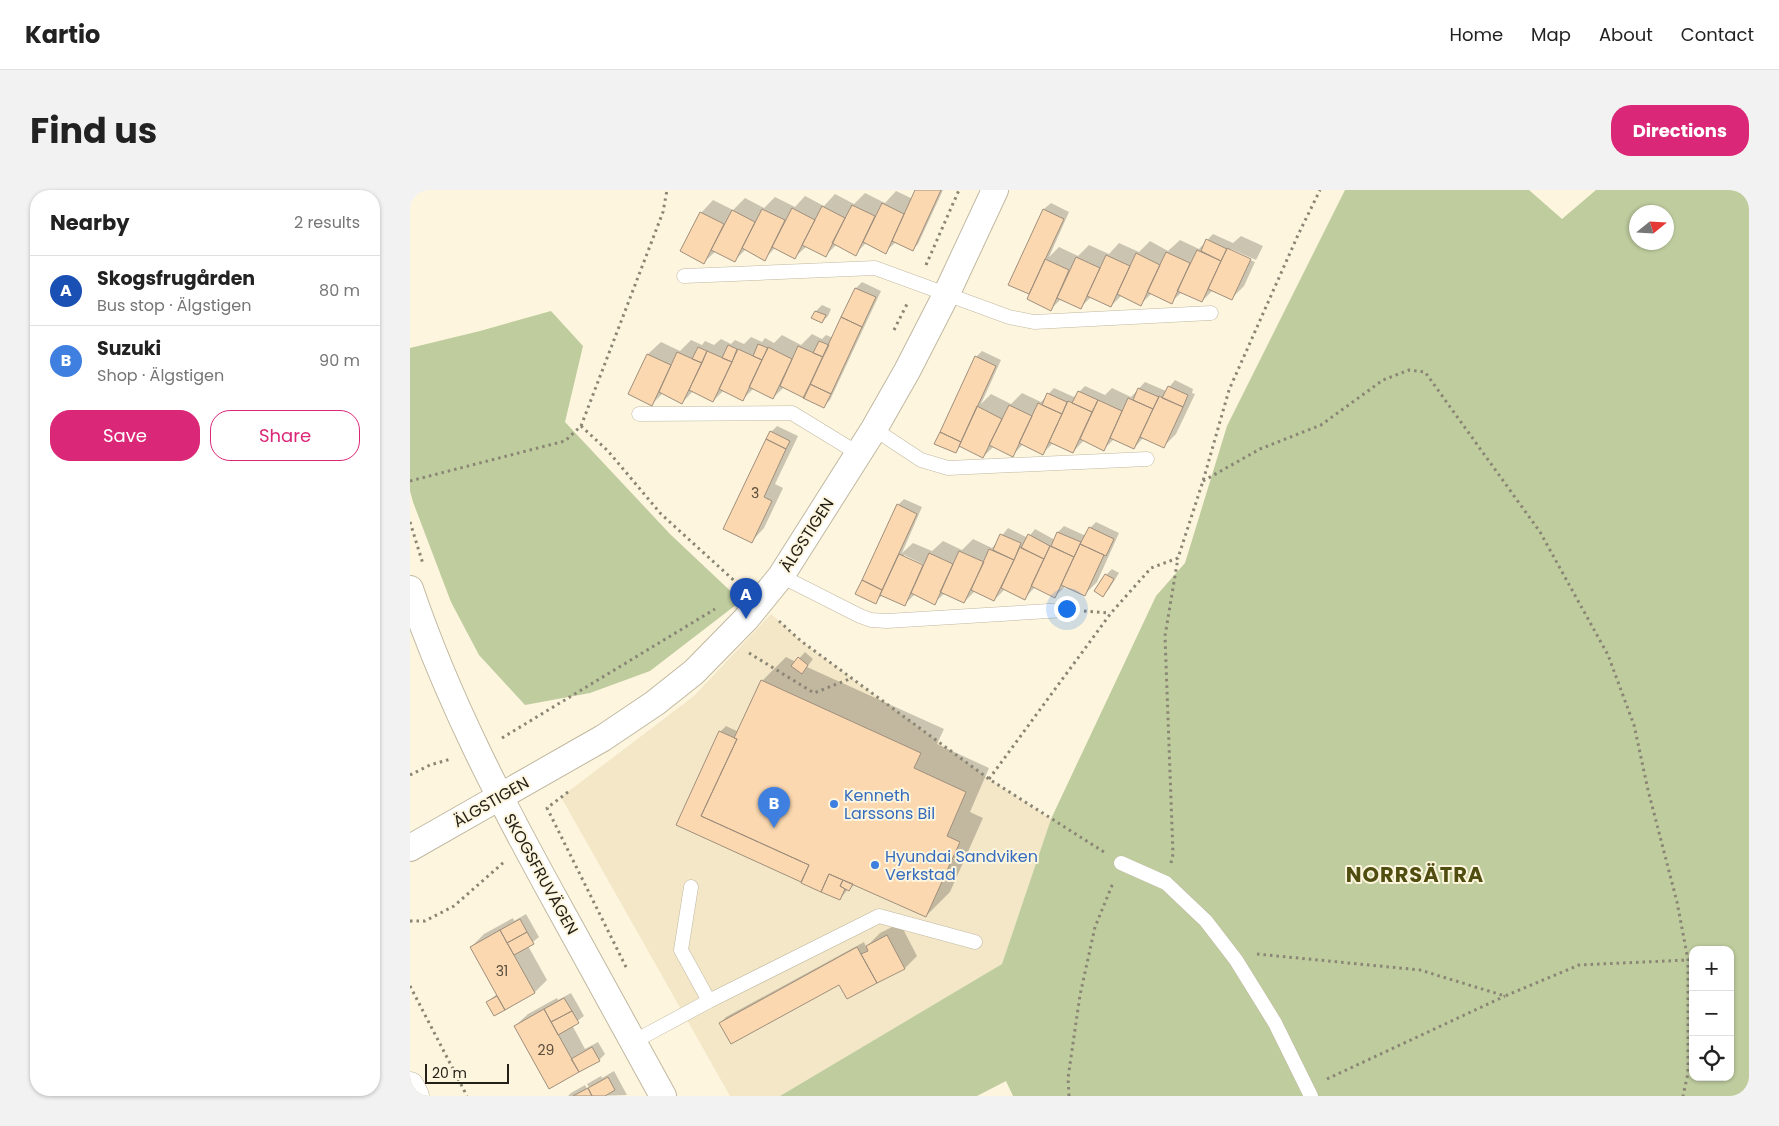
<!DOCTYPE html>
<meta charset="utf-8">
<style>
body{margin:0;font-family:Poppins,sans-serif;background:#f2f2f2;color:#222}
.controls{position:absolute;right:15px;bottom:15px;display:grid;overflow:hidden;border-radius:10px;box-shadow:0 1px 4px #0004}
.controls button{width:45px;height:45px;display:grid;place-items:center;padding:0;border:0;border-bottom:1px solid #e0e0e0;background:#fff;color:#222;font:25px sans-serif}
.compass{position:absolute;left:1219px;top:15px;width:45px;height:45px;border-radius:50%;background:#fff;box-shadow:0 1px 4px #0004;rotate:72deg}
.scale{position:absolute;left:15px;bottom:12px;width:84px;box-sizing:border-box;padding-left:5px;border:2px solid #232017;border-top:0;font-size:14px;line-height:18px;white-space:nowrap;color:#232017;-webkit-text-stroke:4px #fdf5dd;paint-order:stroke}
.you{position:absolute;left:656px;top:418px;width:18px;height:18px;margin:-12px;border:4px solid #fff;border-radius:50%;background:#1a73e8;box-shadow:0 0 0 8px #1a73e833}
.badge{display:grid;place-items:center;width:32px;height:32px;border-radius:50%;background:#db2777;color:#fff;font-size:16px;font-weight:700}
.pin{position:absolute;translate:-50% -41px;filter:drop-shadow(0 1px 2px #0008)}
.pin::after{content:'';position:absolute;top:26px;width:18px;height:15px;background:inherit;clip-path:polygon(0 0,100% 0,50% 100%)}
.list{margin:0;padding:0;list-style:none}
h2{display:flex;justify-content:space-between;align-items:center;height:65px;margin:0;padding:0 20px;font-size:21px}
h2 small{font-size:16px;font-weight:400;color:#767676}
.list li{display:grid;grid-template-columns:32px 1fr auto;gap:15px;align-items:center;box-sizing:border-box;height:70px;padding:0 20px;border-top:1px solid #e0e0e0}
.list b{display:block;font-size:19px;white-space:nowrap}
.list p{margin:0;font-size:16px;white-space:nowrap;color:#767676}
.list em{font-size:16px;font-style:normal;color:#767676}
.actions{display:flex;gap:10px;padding:15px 20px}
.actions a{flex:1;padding:11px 0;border:1px solid #db2777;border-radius:20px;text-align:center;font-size:18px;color:#db2777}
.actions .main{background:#db2777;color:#fff}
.icon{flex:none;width:28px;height:28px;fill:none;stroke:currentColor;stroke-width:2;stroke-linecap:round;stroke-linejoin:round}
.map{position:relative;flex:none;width:1339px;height:906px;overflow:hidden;border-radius:20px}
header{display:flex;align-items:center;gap:30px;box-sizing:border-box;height:70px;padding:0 25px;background:#fff;border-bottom:1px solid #e0e0e0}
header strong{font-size:24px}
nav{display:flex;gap:28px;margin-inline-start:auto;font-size:18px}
.intro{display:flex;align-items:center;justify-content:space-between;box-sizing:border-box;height:120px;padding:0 30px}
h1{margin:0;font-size:35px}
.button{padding:12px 22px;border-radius:20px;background:#db2777;color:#fff;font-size:18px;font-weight:700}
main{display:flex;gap:30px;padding:0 30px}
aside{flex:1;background:#fff;border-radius:20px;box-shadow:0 1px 4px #0004}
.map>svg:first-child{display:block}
</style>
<header>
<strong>Kartio</strong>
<nav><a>Home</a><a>Map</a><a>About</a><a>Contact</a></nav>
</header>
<div class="intro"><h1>Find us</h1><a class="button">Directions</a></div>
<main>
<aside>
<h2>Nearby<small>2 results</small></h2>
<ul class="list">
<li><span class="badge" style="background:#1a4fb4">A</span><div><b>Skogsfrugården</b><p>Bus stop · Älgstigen</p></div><em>80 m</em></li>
<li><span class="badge" style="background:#3f7fe0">B</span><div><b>Suzuki</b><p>Shop · Älgstigen</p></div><em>90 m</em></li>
</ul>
<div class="actions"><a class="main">Save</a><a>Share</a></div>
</aside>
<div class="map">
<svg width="1339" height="906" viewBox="0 0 1339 906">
<rect width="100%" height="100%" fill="#fdf5dd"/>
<path fill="#f3e7c8" d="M361 424 391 451 579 589 641 629 592 774 370 906H320L151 607 284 506Z"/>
<path fill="#becc9e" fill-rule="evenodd" d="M935 0H1119L1152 29 1186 0H1339V906H603L596 891 567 906H370L592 774 641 629 746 406 775 373 817 236ZM1226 22H1256V52H1226ZM1283 760H1320V887H1283Z
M141 121 173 156 155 232 260 344 331 411 240 481 180 503 115 515 69 465 41 412 3 312 0 301V158L70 141Z"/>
<path fill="#0003" fill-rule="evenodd" d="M507 0H533L508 54 502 60 486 52 475 62 457 52 445 64 427 54 415 66 397 56 385 67 366 57 354 69 336 59 324 71 306 61 294 72 291 23 303 10 323 20 335 8 354 18 365 7 385 17 395 6 414 16 425 4 444 14 455 3 475 13 486 1 503 9Z
M641 13 659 22 639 67 649 57 668 66 679 55 699 64 709 53 729 62 740 51 758 61 770 50 789 59 803 44 823 53 831 46 853 56 846 70 821 59 820 61 845 72 834 96 822 108 803 100 792 111 772 102 761 112 742 103 731 114 712 105 701 116 681 107 671 117 651 109 641 119 623 99 619 103 600 94 634 19Z
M452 92 471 101 420 210 414 216 374 197 363 208 344 198 333 209 314 200 303 211 283 201 272 213 253 203 242 214 220 203 238 164 251 152 270 161 281 150 292 155 295 151 304 155 311 149 321 154 325 150 334 154 341 147 352 152 355 148 364 153 372 145 391 155 402 144 412 149 416 145 423 148 446 98Z
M412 115 421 119 418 126 412 132 403 128 406 121Z
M572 161 591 170 571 214 581 204 601 214 612 203 631 212 644 198 664 207 675 196 695 205 702 198 721 207 735 192 756 201 765 190 783 199 782 203 785 204 766 244 754 256 734 247 724 258 704 249 693 260 674 250 663 262 644 252 633 263 613 254 603 265 584 256 573 267 551 256 545 262 566 167Z
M367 236 388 246 365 294 373 298 354 338 342 351 361 242Z
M494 309 512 317 492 363 503 353 522 361 533 351 552 360 563 349 582 358 598 338 618 348 625 339 645 350 648 342 654 336 676 346 680 338 686 332 709 343 687 392 675 404 656 396 645 406 625 397 615 408 595 399 584 410 565 401 554 412 535 403 524 413 505 404 494 415 473 404 466 412 488 315ZM494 365 519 377 518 379 494 368Z
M702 379 709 383 699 399 693 405 696 385Z
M395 462 403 469 397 477 534 539 527 554 579 578 560 622 573 628 540 702 516 726 445 694 439 699H438L430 709 267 635 310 542 316 536 329 542 352 491 376 467 386 472Z
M116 724 129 747 118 756 137 790 125 802 84 825 77 812 87 804 61 757 74 744 103 728 104 731Z
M490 733 507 766 495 778 438 807 430 793 310 833 316 827 454 752 456 757 470 743Z
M161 803 174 826 162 835 175 859 188 852 195 864 189 870 139 897 105 836 118 824 147 808 148 810Z
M204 881 217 905 184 906 177 894 191 886 192 888Z
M175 895 181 906H158L161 903Z"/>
<path fill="#fbd8b0" stroke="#9f8f7d" d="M505 0H531L503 61 482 51Z
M472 13 494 24 476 64 453 52Z
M442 15 465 26 446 66 422 53Z
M412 16 435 28 416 67 392 55Z
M382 18 405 30 385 69 362 57Z
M352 19 375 30 355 71 332 58Z
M633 19 654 29 619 104 598 95Z
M322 20 345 32 325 72 301 60Z
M290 22 314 34 294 74 270 61Z
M796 49 817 59 811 71 791 61Z
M817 58 841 69 822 110 798 99Z
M787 60 811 71 792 112 767 101Z
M756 62 780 73 762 114 737 102Z
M726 63 750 75 731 116 707 104Z
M696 65 720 76 701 117 677 106Z
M666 67 690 78 671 119 647 108Z
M635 69 659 80 641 121 617 109Z
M445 98 466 107 452 137 431 127Z
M405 121 416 125 412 133 401 128Z
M431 127 452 137 421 204 400 194Z
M409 151 419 155 413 167 403 163Z
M348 154 358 158 352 170 343 166Z
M318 155 327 159 322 172 312 168Z
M388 156 413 167 394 208 370 196Z
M288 157 297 161 292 173 282 169Z
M358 157 382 169 363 209 339 197Z
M328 159 352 170 333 211 309 199Z
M297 161 322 172 303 212 279 200Z
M267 162 292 173 272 214 249 202Z
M237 164 261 175 242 216 218 204Z
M565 166 586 176 551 252 530 242Z
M400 194 421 204 414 218 393 208Z
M758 196 778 205 773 217 752 208Z
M728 198 749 207 743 219 723 210Z
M668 201 688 210 682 222 662 213Z
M637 203 657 212 652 224 632 215Z
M749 206 773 217 754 258 730 247Z
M718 208 743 219 724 259 700 248Z
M688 210 712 221 694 261 670 249Z
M658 211 682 222 663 263 639 252Z
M628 213 652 224 633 265 609 253Z
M599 215 622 226 603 267 579 255Z
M567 216 592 229 573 268 549 256Z
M360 241 380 251 376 259 356 249Z
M530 242 551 252 546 263 524 254Z
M356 249 376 259 354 307 362 311 342 353 313 339Z
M487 314 507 324 472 400 452 390Z
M679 337 704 349 696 366 670 354Z
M647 342 671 352 664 367 641 356Z
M590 344 611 353 604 370 583 360Z
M618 344 640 356 634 369 611 358Z
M670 354 694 365 675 406 651 395Z
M640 356 664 367 645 408 621 396Z
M610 357 634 369 615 410 591 398Z
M579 359 604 370 584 411 561 400Z
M549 361 574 372 554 413 530 402Z
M519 363 543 374 525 415 501 403Z
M489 364 513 375 495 416 470 405Z
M695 384 704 389 693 407 684 401Z
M452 390 472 400 466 414 445 404Z
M388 467 398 475 392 484 381 476Z
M351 490 511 563 504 578 556 602 537 646 550 652 516 727 419 684 411 702 391 693 399 675 291 626 327 549 324 548Z
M309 541 327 549 291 626 399 675 391 692 266 635Z
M419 684 433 690 430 696 435 699 430 710 411 702Z
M433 690 443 694 439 701 430 696Z
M110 729 117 742 97 753 90 740Z
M90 740 125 803 95 820 60 757Z
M117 742 124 754 104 765 97 753Z
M477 745 495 779 467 793 451 764 458 761 456 756Z
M447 757 467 793 437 809 429 795 321 854 309 833Z
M87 806 95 820 84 826 76 812Z
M154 808 162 821 141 832 134 819Z
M134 819 169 882 139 899 104 836Z
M162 821 169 833 148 845 141 832Z
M182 857 190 871 169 882 161 869Z
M198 887 205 900 195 906H182L178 898Z
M178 898 182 906H163Z"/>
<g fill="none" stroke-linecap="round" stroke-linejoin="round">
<defs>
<path id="lane" d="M274 86 465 78 599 127 624 132 801 123
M229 224 382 223 449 264
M464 239 511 270 538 278 737 269
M371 386 450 426 461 430 477 431 655 420
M711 673 756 693 796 731 826 770 865 833 901 906
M281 697 271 760 299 811
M223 852 299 811 469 726 565 752"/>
<path id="street" d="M0 399C38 511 92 614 149 717 184 780 218 843 253 906
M0 658 193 548 245 513 284 482 336 429 371 386 464 239 497 181 536 105 585 0"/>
<path id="secondary" d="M0 896 5 906"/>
</defs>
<use href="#lane" stroke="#c0b8a1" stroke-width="15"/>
<use href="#street" stroke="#c0b8a1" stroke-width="28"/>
<use href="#secondary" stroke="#c0b8a1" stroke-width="29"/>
<path stroke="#8a8574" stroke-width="3" stroke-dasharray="2.5 4" stroke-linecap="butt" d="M516 75 549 0
M484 140 498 112
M171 236 253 22 257 0
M0 291 155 251 171 236 198 261 251 324 329 395
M793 291 850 259 911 235 973 190 999 180 1015 182 1130 342 1198 465 1224 535 1238 600 1267 712 1278 770V883L1273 906
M0 332 13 374
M674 421 700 423
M369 431 391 451 579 589 694 662
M339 463 404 503 442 488
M92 548 305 419
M0 585 20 575 41 569
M579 589 701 423 741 378 768 368 793 291 819 200 888 45 910 0
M158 602 137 618 217 779
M761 673 763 664 755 446 768 368
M0 731H15L44 716 94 672
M847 764 1010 780 1095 806 1169 775 1278 770
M0 796 57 906
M917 889 1095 806
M659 906 658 888 670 805 685 737 703 693"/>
<use href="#lane" stroke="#fff" stroke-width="14"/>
<use href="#street" stroke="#fff" stroke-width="26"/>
<use href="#secondary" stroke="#fff" stroke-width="28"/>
</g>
<g fill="#3f7fe0" stroke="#fdf5dd" stroke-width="2">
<circle cx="424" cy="614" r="5"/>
<circle cx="465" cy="675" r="5"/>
</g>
<g text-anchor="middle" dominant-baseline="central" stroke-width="4" stroke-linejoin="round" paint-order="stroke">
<g font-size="14" fill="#594e3d">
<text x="345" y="303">3</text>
<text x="92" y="781">31</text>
<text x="136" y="860">29</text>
</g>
<g font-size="16" fill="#232017" stroke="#fdf5dd">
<text transform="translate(397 345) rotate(-57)">ÄLGSTIGEN</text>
<text transform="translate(81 612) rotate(-30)">ÄLGSTIGEN</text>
<text transform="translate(131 684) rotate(61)">SKOGSFRUVÄGEN</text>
</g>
<g font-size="16" fill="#366cbe" stroke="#fdf5dd" text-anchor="start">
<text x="434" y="605">Kenneth<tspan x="434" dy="18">Larssons Bil</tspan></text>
<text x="475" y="666">Hyundai Sandviken<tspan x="475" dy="18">Verkstad</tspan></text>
</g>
<g font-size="21" font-weight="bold" letter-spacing="1" fill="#4f4e10" stroke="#fdf5dd">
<text x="1005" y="684">NORRSÄTRA</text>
</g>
</g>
</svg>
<div class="controls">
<button>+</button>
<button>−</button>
<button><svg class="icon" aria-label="locate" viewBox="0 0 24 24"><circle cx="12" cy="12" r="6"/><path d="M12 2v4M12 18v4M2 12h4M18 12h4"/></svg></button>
</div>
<svg class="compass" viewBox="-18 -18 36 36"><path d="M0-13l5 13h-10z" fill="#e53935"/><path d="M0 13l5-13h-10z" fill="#767676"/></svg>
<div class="scale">20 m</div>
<div class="you"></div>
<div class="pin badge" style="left:336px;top:429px;background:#1a4fb4">A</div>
<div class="pin badge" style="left:364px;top:638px;background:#3f7fe0">B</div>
</div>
</main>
